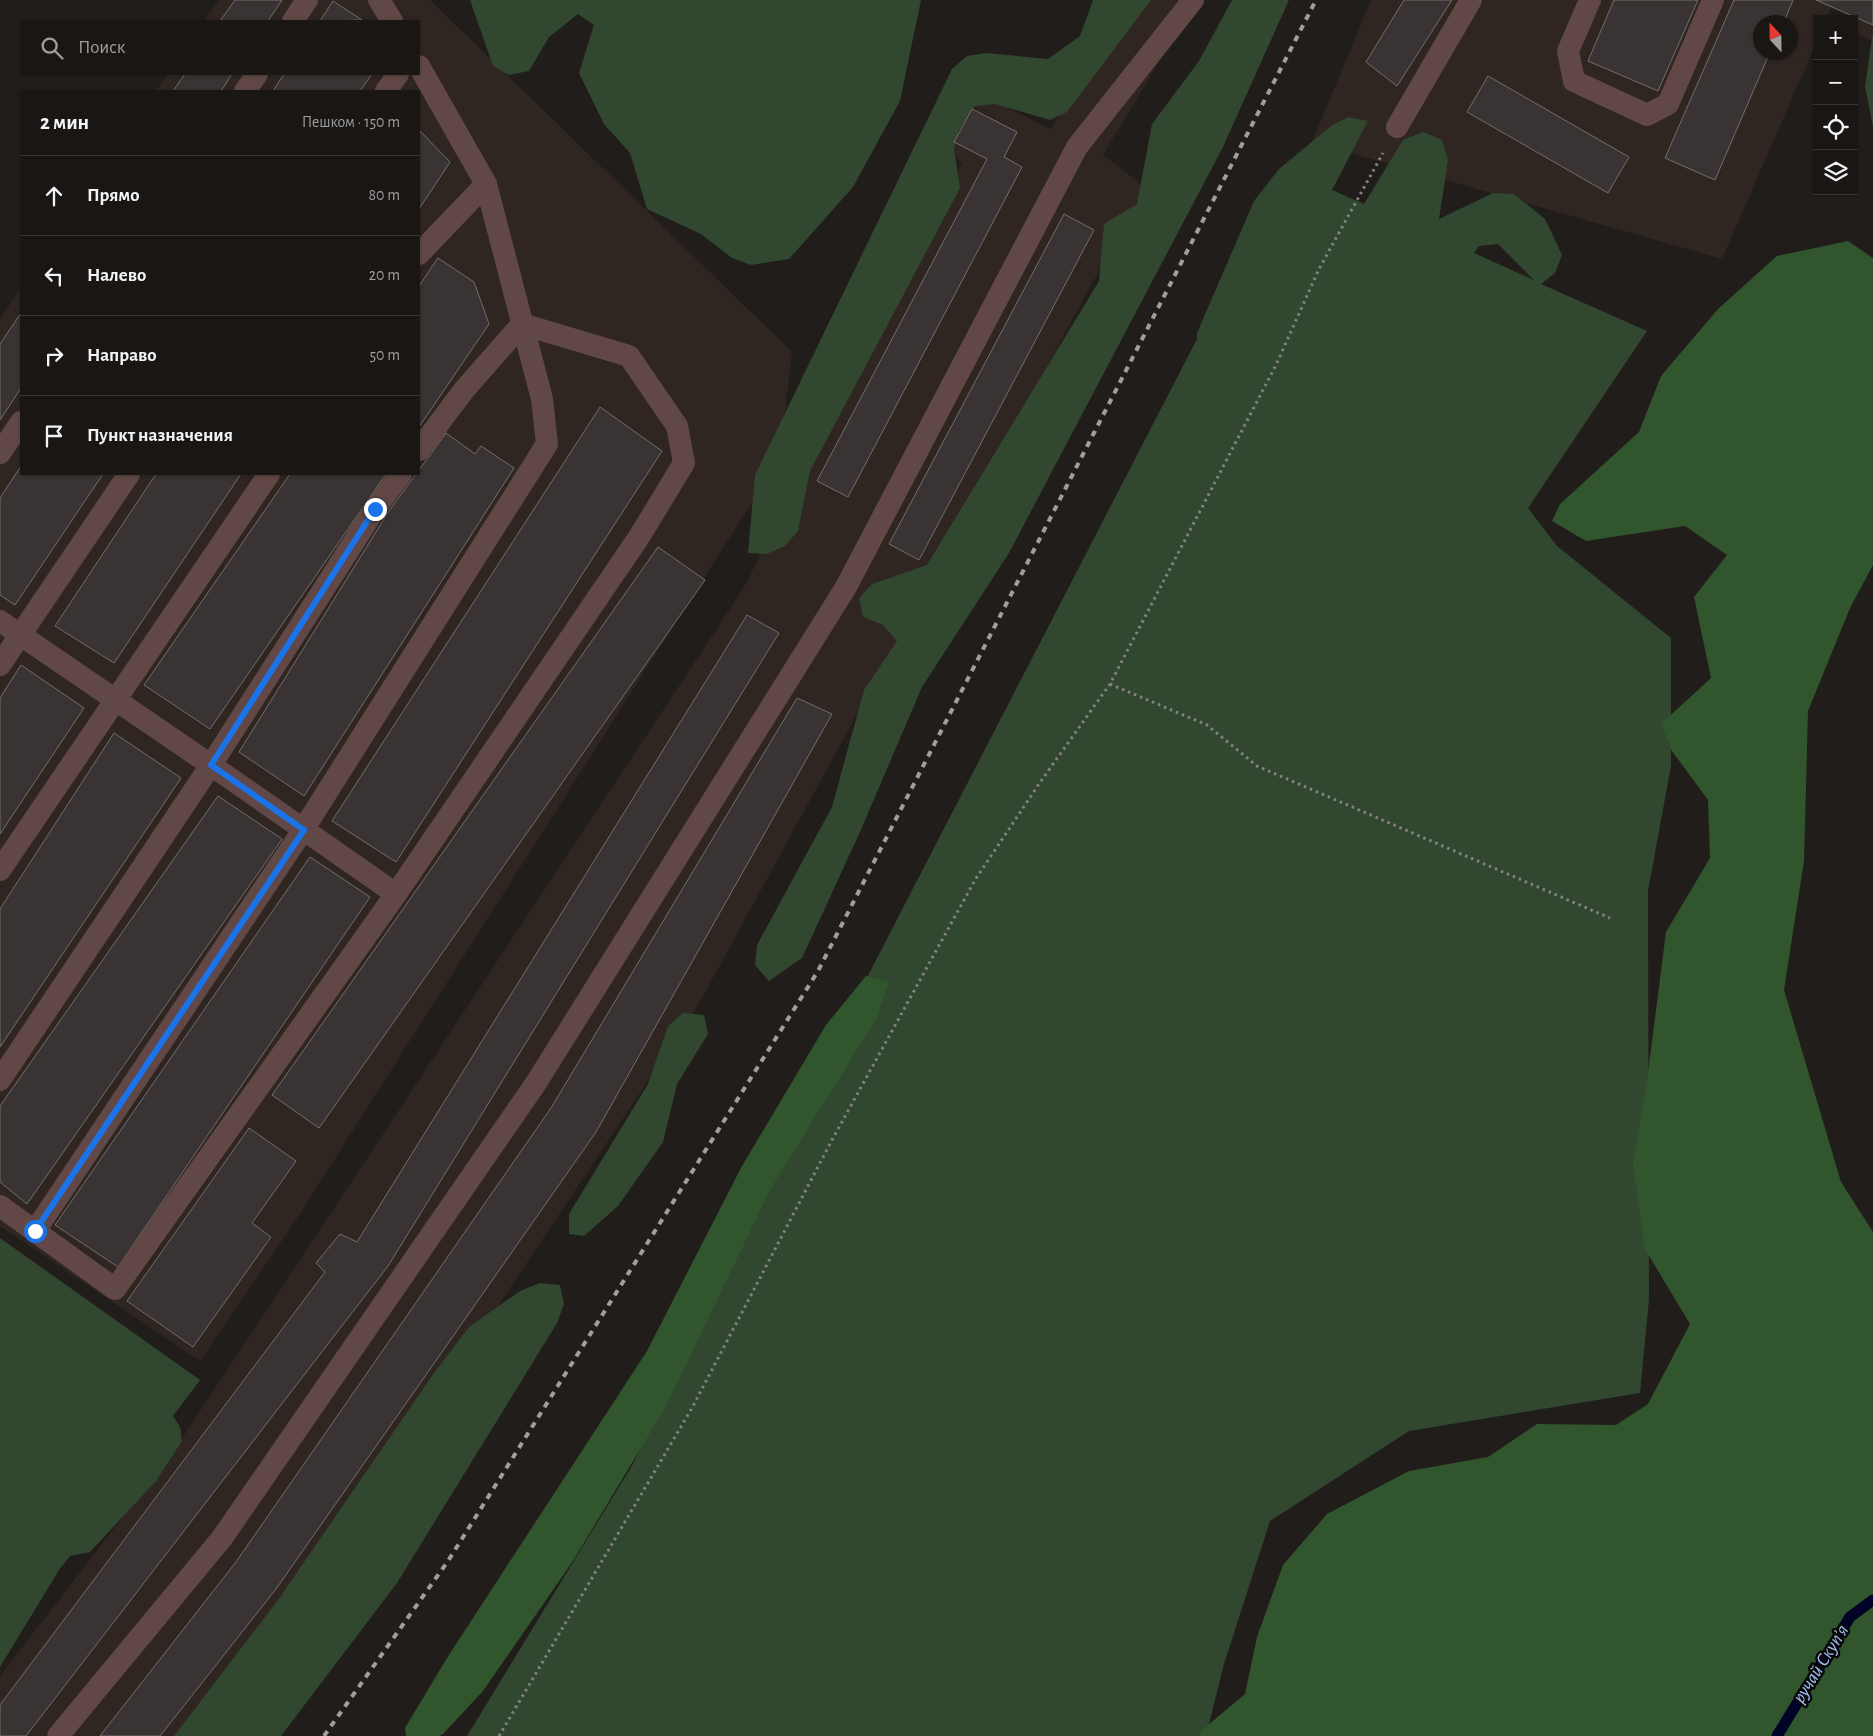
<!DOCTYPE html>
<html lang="ru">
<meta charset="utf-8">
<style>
body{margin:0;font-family:"Alegreya Sans",sans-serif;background:#221f1d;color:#f1f3f6}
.controls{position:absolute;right:15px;top:15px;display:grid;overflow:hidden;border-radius:0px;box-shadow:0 1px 4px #0004}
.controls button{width:45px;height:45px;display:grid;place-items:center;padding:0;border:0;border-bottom:1px solid #373534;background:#191614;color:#f1f3f6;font:25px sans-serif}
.compass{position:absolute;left:1753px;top:15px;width:45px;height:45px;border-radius:50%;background:#191614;box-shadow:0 1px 4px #0004;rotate:338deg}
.stop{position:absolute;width:15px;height:15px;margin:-11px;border:4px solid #1a73e8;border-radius:50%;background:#fff}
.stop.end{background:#1a73e8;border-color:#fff;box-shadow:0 1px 5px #0008}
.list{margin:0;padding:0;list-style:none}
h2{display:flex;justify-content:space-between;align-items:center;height:65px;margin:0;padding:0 20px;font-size:21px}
h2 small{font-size:16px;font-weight:400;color:#9f9fa0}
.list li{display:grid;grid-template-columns:32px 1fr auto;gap:15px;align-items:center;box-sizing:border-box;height:80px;padding:0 20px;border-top:1px solid #373534}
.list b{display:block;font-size:19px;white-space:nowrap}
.list em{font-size:16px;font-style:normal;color:#9f9fa0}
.icon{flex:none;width:28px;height:28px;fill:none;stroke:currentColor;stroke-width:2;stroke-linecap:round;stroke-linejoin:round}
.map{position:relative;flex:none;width:1873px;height:1736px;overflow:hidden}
.search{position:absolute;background:#191614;box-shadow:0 1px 4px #0004;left:20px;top:20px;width:400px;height:55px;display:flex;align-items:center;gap:12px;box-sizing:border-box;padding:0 18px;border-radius:0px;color:#9f9fa0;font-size:19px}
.panel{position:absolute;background:#191614;box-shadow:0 1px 4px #0004;left:20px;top:90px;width:400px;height:385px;border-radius:0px}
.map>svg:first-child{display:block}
</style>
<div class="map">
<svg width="1873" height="1736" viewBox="0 0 1873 1736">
<rect width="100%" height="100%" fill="#211d1b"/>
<path fill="#2f2621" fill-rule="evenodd" d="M219 0H430L792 352 779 460 296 1220 200 1361 0 1226V319L21 288V474H419V91H156L168 74H419V21H204Z
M1136 0H1196L1103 155 1145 187 696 1009 292 1615 196 1736H0V1676L173 1452 743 589 962 164 943 141 974 91 1050 129Z
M1371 0H1834L1826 19H1817V41L1722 259 1312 142ZM1760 22H1790V52H1760Z
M1850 0H1873V41L1854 33V19H1842Z"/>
<path fill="#32472f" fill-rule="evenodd" d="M470 0H921L900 101 853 187 789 259 751 265 732 258 701 234 647 209 630 153 604 124 579 73 594 25 578 14 549 37 529 71 509 75 493 66Z
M1093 0H1151L1067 112 1050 120 995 104 975 106 959 130 954 148 960 188 810 471 798 531 785 546 767 554 748 553 755 475 952 69 967 56 986 53 1048 59 1080 36Z
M1232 0H1289L1223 147 1009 553 922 687 860 832 802 958 769 981 755 965 757 945 832 807 864 690 897 641 883 625 863 617 859 598 872 584 927 565 1099 281 1104 224 1137 204 1152 124 1199 61Z
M1873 32V127L1865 86Z
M1348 117 1368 121 1332 190 1364 204 1403 140 1423 132 1442 140 1448 160 1439 219 1493 193 1514 194 1545 219 1562 255 1555 273 1541 284 1647 331 1528 508 1557 546 1671 638V766L1648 891 1649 1299 1640 1393 1409 1431 1270 1521 1224 1664 1206 1736H467L633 1464 783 1140 1197 339V333L1254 201 1279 169 1331 126ZM1498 244 1534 280 1474 253 1479 246Z
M683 1013 704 1015 708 1034 677 1084 663 1142 618 1206 584 1236 569 1234V1214L648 1084 668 1026Z
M0 1238 200 1380 173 1416 180 1427 182 1441 156 1481 90 1552 70 1556 59 1570 0 1667Z
M540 1283 560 1285 564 1304 557 1323 397 1583 281 1736H174L278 1600 434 1373 469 1327 520 1291Z"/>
<path fill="#31562e" d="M1848 241 1873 258V565L1850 608 1808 711 1804 861 1784 990 1841 1182 1873 1232V1736H1200L1201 1731 1245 1694 1257 1637 1283 1565 1327 1514 1409 1471 1488 1457 1537 1424 1616 1425 1648 1404 1690 1324 1645 1249 1633 1163 1647 1080 1666 932 1710 858 1708 800 1672 751 1661 724 1711 678 1694 597 1727 555 1685 526 1586 541 1552 521 1560 504 1639 432 1661 376 1718 309 1777 256Z
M866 976 889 982 876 1019 770 1190 665 1408 573 1561 483 1691 443 1734 439 1736H406L405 1728 447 1658 647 1351 742 1166 826 1025Z"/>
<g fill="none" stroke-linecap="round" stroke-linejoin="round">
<path stroke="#000327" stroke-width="11" d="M1777 1736 1850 1617 1873 1600"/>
</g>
<path fill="#393433" stroke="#736e6c" d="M235 0H282L268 21H220Z
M1404 0H1452L1397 86 1366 62Z
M1614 0H1698L1658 91 1588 61Z
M1734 0H1793L1784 22H1760V52H1770L1715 180 1665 158Z
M1816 0H1873V25Z
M333 1 362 20 320 21Z
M185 74H232L221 91H173Z
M284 74H372L360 91H273Z
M1488 76 1629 157 1608 193 1467 112Z
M972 109 1017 132 1004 157 1022 167 848 497 817 481 987 159 954 142Z
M419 130 450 162 419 209Z
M1064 214 1094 230 919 560 889 544Z
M438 258 474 282 489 324 419 427V286Z
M21 313V388L0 420V344Z
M600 407 662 451 396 862 332 821Z
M446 433 475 454 481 446 514 468 304 796 239 752 389 511 416 474H419V470Z
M21 466V474H103L15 605 0 595V498Z
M156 474H241L114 663 55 626Z
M290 474H386L210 729 144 685Z
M658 547 705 580 319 1128 272 1095Z
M747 615 779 633 388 1266 26 1736H0V1705L325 1272 316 1263 340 1234 357 1242Z
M21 665 84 708 0 834V698Z
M797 698 832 714 596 1132 276 1589 160 1736H100L236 1562 551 1108Z
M114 733 181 778 0 1047V909Z
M218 796 282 839 27 1204 0 1182V1106Z
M310 857 370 897 118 1267 55 1225Z
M249 1128 296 1161 252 1223 271 1237 193 1347 127 1301Z"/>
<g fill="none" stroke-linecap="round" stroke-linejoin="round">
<path stroke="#858280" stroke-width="3" stroke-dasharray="2.5 4" stroke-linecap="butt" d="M1110 684 1207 725 1257 766 1610 918
M499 1736 692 1408 832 1140 975 880 1041 781 1110 684 1276 365 1319 269 1383 153"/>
<path stroke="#614846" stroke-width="22" d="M379 0 392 21
M1590 0 1568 51 1574 81 1647 115 1668 104 1713 0
M293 21 307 0
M245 91 257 74
M386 91 398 74
M1397 127 1471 0
M419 254 486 184
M0 453 21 422
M0 621 211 765 396 894
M0 665 129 474
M0 870 269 474
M0 1080 211 765 375 509 401 474
M0 1206 115 1289 396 894 639 537 684 463 677 426 629 356 522 324 464 390 419 450
M35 1231 303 830 547 444 542 399 486 184 419 66
M58 1736 222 1538 536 1083 846 587 1077 147 1193 0"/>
<path stroke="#a19e9c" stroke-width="4" stroke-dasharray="6 6" stroke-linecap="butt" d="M324 1736 448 1561 818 971 1316 0"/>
</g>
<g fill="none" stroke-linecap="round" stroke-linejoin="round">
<path stroke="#1a73e8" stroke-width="6" d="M35 1231 304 830 211 765 375 509"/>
</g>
<g text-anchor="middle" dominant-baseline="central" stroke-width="5" stroke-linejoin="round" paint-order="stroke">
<g font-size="19" font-style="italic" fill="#a2c2f9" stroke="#090807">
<text transform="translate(1821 1664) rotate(-58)">ручай Скупʼя</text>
</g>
</g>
</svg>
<div class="controls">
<button>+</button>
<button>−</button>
<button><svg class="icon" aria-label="locate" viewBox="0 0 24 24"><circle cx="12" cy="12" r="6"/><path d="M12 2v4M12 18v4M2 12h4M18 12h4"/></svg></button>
<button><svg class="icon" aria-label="layers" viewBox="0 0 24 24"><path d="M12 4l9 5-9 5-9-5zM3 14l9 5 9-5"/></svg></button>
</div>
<svg class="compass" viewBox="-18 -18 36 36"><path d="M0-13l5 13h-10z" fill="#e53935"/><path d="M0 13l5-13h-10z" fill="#9f9fa0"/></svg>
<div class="stop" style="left:35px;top:1231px"></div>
<div class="stop end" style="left:375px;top:509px"></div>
<div class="search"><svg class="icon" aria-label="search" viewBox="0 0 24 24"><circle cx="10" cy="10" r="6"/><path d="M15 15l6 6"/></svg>Поиск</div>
<section class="panel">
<h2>2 мин<small>Пешком · 150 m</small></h2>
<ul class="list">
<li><svg class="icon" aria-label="ahead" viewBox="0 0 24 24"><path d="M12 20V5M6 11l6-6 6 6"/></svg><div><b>Прямо</b></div><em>80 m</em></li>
<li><svg class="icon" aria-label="left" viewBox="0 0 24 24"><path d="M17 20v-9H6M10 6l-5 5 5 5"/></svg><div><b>Налево</b></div><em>20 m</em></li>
<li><svg class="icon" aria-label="right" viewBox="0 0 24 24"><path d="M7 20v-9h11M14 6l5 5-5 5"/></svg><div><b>Направо</b></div><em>50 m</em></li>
<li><svg class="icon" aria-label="arrive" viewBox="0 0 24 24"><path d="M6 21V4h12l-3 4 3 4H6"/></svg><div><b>Пункт назначения</b></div></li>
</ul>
</section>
</div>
